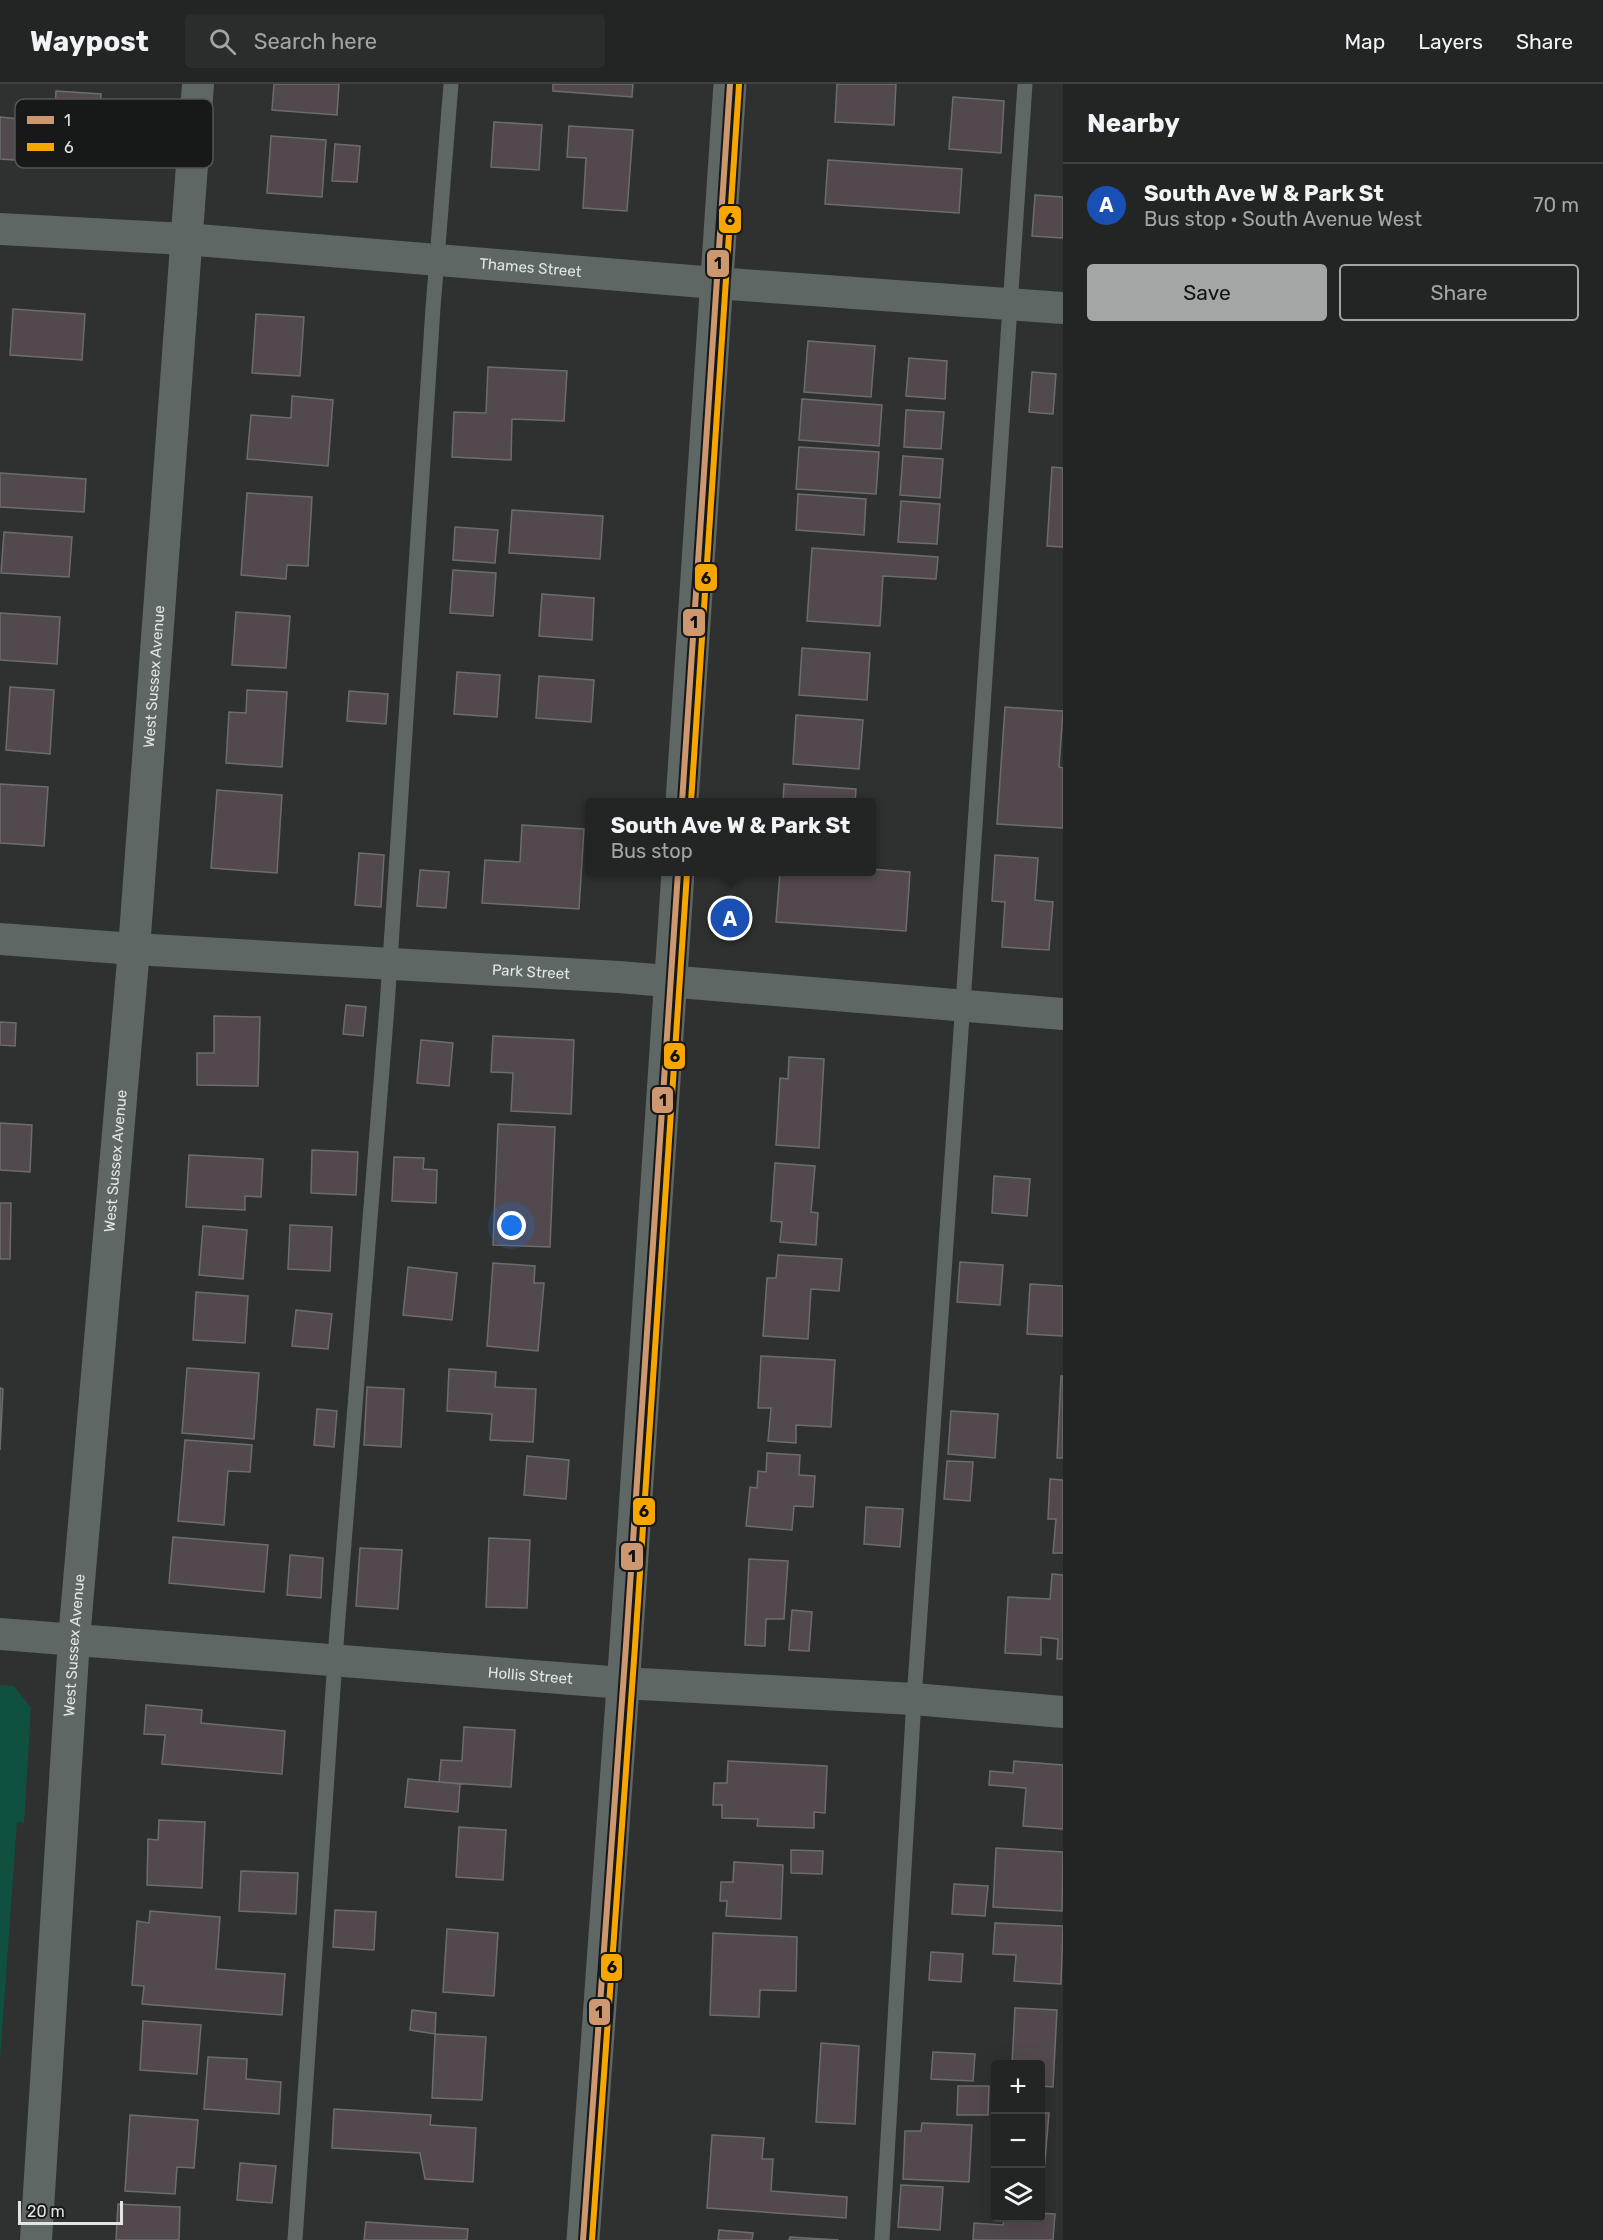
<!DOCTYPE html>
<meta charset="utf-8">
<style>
body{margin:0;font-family:Rubik,sans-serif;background:#2a2d2c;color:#f1f3f6}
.controls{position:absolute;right:18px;bottom:18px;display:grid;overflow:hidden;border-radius:6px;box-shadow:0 6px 24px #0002}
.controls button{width:54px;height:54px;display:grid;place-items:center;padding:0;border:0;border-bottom:2px solid #3f4241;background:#222524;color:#f1f3f6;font:30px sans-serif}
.scale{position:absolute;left:18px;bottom:15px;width:105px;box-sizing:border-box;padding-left:6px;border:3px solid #e2e5e3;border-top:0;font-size:16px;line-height:21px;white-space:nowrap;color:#e2e5e3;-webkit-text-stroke:4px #171918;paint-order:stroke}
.you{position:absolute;left:512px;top:1142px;width:21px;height:21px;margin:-15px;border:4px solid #fff;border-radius:50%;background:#1a73e8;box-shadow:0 0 0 9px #1a73e833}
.badge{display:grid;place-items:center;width:39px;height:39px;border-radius:50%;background:#a3a6a4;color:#fff;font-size:20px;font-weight:700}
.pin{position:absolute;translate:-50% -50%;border:3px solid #fff;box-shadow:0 2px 6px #0006}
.popup{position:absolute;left:585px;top:714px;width:291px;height:78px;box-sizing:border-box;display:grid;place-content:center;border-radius:6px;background:#222524;filter:drop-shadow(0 2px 4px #0005);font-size:20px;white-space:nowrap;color:#a2a5a6}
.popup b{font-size:22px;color:#f1f3f6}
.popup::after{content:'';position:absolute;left:50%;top:100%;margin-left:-12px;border:12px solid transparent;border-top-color:#222524}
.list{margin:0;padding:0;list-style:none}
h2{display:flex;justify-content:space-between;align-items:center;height:78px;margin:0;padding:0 24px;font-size:26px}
h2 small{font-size:20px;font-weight:400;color:#a2a5a6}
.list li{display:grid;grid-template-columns:39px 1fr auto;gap:18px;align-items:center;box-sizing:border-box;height:84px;padding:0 24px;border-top:2px solid #3f4241}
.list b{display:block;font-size:22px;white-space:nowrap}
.list p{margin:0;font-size:20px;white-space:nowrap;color:#a2a5a6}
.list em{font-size:20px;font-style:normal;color:#a2a5a6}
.actions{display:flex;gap:12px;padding:18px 24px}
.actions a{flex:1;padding:14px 0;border:2px solid #a3a6a4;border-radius:6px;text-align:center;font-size:21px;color:#a3a6a4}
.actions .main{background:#a3a6a4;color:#111}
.icon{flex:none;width:33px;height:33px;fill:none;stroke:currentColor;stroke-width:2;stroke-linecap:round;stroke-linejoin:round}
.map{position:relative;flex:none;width:1063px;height:2156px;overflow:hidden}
header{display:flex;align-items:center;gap:36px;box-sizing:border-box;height:84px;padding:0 30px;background:#222524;border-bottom:2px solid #3f4241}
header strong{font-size:28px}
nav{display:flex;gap:33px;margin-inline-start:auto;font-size:21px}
.search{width:420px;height:54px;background:#2a2d2c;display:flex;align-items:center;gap:15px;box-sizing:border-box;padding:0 21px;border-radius:6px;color:#a2a5a6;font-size:22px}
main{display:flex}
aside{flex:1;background:#222524}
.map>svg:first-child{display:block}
</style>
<header>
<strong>Waypost</strong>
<div class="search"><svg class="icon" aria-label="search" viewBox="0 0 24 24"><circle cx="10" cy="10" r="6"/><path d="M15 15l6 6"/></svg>Search here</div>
<nav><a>Map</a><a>Layers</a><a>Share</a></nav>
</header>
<main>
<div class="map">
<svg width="1063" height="2156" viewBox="0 0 1063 2156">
<rect width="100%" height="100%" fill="#2e3130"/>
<path fill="#105040" d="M0 1601 14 1602 31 1624 24 1739 17 1738 0 1975Z"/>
<path fill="#52494f" stroke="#6c6c6c" stroke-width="1.5" d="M274 0H339L337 31 272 26Z
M553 0H633L632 13 553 7Z
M837 0H896L894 41 835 38Z
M56 7 101 10 97 77 52 74Z
M953 13 1004 17 1001 69 949 65Z
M0 33 31 36 28 77 0 75Z
M494 38 542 41 539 86 491 83Z
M569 42 633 46 627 127 583 124 586 74 567 73Z
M271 52 326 56 322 113 267 109Z
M335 60 360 62 357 98 332 97Z
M828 76 962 85 959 129 825 120Z
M1035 111 1063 113V154L1032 152Z
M13 225 85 230 82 276 10 271Z
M256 230 304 233 300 292 252 289Z
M808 257 875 262 871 313 804 308Z
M909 274 947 277 945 315 906 312Z
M488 283 567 287 564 337 512 335 511 376 452 373 454 328 486 329Z
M1032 288 1056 290 1053 330 1029 328Z
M292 312 333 316 328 382 247 375 251 331 291 334Z
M802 315 882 321 879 362 799 356Z
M906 326 944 328 941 365 904 363Z
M799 363 879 368 876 410 796 405Z
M903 372 943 375 940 414 900 411Z
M1052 383 1063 384V463L1047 462Z
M0 389 86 395 84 428 0 423Z
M247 409 312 413 308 482 287 481 286 495 241 491Z
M798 410 866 415 864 451 796 446Z
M901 417 940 420 937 460 898 458Z
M512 426 603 432 600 475 509 469Z
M455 443 498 446 495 479 453 476Z
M4 448 72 453 69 493 1 489Z
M812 464 938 473 936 495 883 492 880 542 807 537Z
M453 486 496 489 493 532 450 529Z
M542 510 594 514 592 556 539 552Z
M236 528 290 532 286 584 232 581Z
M0 529 60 533 57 580 0 576Z
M802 564 870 569 867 616 799 611Z
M457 588 500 591 497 633 454 630Z
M539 592 594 596 591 638 536 634Z
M10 603 54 606 50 670 6 666Z
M247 606 287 608 282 683 226 679 229 628 246 629Z
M349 607 388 610 386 640 347 637Z
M1005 623 1063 627 1059 683 1063 684V744L997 740Z
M796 631 863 636 859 685 793 680Z
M0 700 48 703 44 762 0 759Z
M784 700 856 705 855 718H783Z
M217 706 282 711 277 789 211 784Z
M522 741 584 745 579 825 482 819 485 776 520 778Z
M359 769 384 771 381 823 355 821Z
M995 771 1038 774 1035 816 1053 818 1049 866 1002 863 1005 818 992 817Z
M871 785 910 788 906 847 776 838 780 788H871Z
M420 786 449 788 446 824 417 822Z
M346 921 366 923 363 952 343 950Z
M214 932 260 933 258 1002 197 1001V969H214Z
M0 938 16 939 15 962 0 961Z
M493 952 574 956 571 1030 511 1027 513 989 491 988Z
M421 956 453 959 449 1002 417 999Z
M789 973 824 975 819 1064 776 1061 780 994 788 995Z
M0 1039 32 1041 30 1088 0 1086Z
M498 1040 555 1043 550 1163 493 1161Z
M312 1066 358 1068 356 1111 311 1109Z
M189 1071 263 1075 261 1113 245 1112V1126L186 1123Z
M394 1073 424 1074 423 1085 437 1086 436 1119 392 1117Z
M775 1079 815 1082 811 1128 818 1129 816 1161 780 1158 782 1138 771 1137Z
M994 1092 1030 1095 1027 1132 992 1129Z
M0 1119H11L10 1175H0Z
M290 1141 332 1143 330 1187 288 1185Z
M203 1142 247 1146 243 1195 199 1191Z
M778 1171 842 1175 839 1207 811 1205 808 1255 763 1252 767 1194H776Z
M960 1178 1003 1181 1000 1221 957 1218Z
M493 1179 535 1182 534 1199H544L538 1267 487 1262Z
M408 1183 457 1189 452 1236 403 1231Z
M1030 1200 1063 1202V1252L1027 1250Z
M196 1208 248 1212 245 1259 193 1256Z
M296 1226 332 1230 328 1265 292 1262Z
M761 1272 835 1276 831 1343 796 1341V1359L768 1357 771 1324H758Z
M187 1284 259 1289 254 1355 182 1349Z
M449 1285 496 1288 495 1303 536 1305 533 1358 490 1356 492 1330 447 1327Z
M1061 1292H1063V1374H1057Z
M367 1303 404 1305 401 1363 364 1361Z
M0 1304 3 1305 0 1366Z
M317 1325 337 1327 334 1363 314 1361Z
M951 1327 998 1330 995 1374 948 1370Z
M185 1356 252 1361 250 1388 228 1387 224 1441 178 1437Z
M767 1369 800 1371 799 1391 815 1392 813 1423 794 1422 792 1446 746 1442 750 1403 757 1404 758 1387 766 1388Z
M527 1372 569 1376 566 1415 524 1411Z
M947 1377 973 1378 970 1417 944 1415Z
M1050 1395 1063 1396V1469H1053L1056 1435H1048Z
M866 1423 903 1425 900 1463 864 1460Z
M173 1453 268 1461 264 1508 169 1499Z
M489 1454 530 1456 527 1524 486 1523Z
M360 1464 402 1466 398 1525 356 1522Z
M290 1471 323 1474 321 1514 287 1511Z
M749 1475 788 1477 784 1535H766L765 1562 745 1561Z
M1052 1490 1063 1491V1575H1057L1058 1555 1041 1553V1571L1005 1569 1008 1513 1050 1515Z
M792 1526 812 1528 809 1567 789 1566Z
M146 1621 202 1626 201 1639 285 1647 282 1690 162 1680 165 1651 144 1650Z
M464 1643 515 1646 511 1703 439 1698 441 1676 462 1677Z
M728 1677 827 1682 825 1729 814 1728V1744L757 1742 758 1735 722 1734V1721H713L714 1699H727Z
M1014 1677 1063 1681V1745L1023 1742 1026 1704 989 1701 990 1687 1013 1689Z
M408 1695 460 1700 458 1728 405 1723Z
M159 1736 205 1738 202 1804 147 1801 148 1755 158 1756Z
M459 1743 506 1746 503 1796 456 1793Z
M996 1764 1063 1768 1062 1827 993 1823Z
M791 1766 823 1767 822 1790 791 1789Z
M734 1778 783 1781 781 1835 726 1832 727 1817H720L721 1798H733Z
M241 1787 298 1789 296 1830 239 1827Z
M954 1800 988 1802 985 1832 952 1830Z
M335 1826 376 1828 374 1866 333 1863Z
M150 1827 220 1833 216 1885 285 1890 282 1931 142 1920 144 1902 132 1901 137 1837 149 1839Z
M995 1839 1063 1842 1061 1900 1014 1897 1016 1871 993 1870Z
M447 1845 498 1849 494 1912 443 1908Z
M713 1849 797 1853 796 1907 760 1906 759 1933 710 1931Z
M931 1868 963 1870 961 1898 929 1896Z
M1015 1924 1057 1926 1053 2003 1040 2002V1980H1012Z
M412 1926 436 1929 435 1950 410 1946Z
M143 1937 201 1941 197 1990 140 1986Z
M435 1950 486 1953 482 2016 432 2014Z
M821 1959 859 1962 855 2040 816 2038Z
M933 1968 975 1970 973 1997 931 1995Z
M208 1973 247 1975 246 1995 281 1998 279 2030 204 2025Z
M958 2002H989L988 2031H957Z
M334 2025 431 2031 430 2041 476 2044 473 2098 425 2095 420 2069 332 2064Z
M1040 2029H1049L1044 2088H1040Z
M130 2031 198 2036 194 2084 177 2083 175 2110 125 2107Z
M922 2039 972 2041 969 2098 903 2095 905 2047H921Z
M712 2051 764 2054 762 2075H773L771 2107 847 2113 846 2134 707 2124Z
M240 2079 276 2082 272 2119 237 2116Z
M901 2101 943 2103 940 2146 898 2143Z
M118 2120 180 2123 179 2156H116Z
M1040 2129 1055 2130 1053 2156H973L974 2139 1003 2141 1004 2134H1040Z
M366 2138 468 2145 467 2156H364Z
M719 2146 753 2149 752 2156H718Z
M790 2153 839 2156H789Z"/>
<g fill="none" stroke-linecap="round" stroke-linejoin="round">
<path stroke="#5e6763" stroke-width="15" d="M295 2156 337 1547 387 923 433 224 451 0
M882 2156 914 1615 965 890 1025 0"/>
<g stroke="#5e6763" stroke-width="32">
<path id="s1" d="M0 145 185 155 715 199 1063 224"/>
<path id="s2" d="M0 855 134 865 619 893 1063 930"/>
<path id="s3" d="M0 1550 623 1599 914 1615 1063 1628"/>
<path id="s4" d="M36 2156 74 1555 134 865 198 0"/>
</g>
<path stroke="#5e6763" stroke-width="33" d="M682 718 730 0
M583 2156 626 1561 678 788"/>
<defs>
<path id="bus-1" d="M682 718 730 0
M583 2156 626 1561 678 788"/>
<path id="bus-2" d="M691 718 739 1
M592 2156 635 1562 687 789"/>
</defs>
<use href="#bus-1" stroke="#171918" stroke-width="10"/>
<use href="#bus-2" stroke="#171918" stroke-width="10"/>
<use href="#bus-1" stroke="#cd976f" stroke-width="6"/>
<use href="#bus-2" stroke="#f7a600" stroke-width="6"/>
</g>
<g text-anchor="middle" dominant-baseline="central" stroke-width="4.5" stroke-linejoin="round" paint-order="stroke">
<g font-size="15" fill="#e2e5e3" stroke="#171918">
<text stroke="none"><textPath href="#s1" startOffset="532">Thames Street</textPath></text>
<text stroke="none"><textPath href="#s4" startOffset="1568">West Sussex Avenue</textPath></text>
<text stroke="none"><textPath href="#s2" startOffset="532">Park Street</textPath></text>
<text stroke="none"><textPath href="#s4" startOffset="1082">West Sussex Avenue</textPath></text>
<text stroke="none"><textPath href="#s4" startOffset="596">West Sussex Avenue</textPath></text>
<text stroke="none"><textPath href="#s3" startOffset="532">Hollis Street</textPath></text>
</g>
</g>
<rect x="15" y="15" width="198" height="69" rx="9" fill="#171918" stroke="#545655" stroke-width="1.5"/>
<rect x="27" y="32" width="27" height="8" fill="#cd976f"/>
<rect x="27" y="59" width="27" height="8" fill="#f7a600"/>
<g font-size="16" fill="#e2e5e3">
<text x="64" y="42">1</text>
<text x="64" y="69">6</text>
</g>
<g stroke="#171918" stroke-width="2">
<rect x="718" y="121" width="24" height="29" rx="6" fill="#f7a600"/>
<rect x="706" y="165" width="24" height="29" rx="6" fill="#cd976f"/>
<rect x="694" y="479" width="24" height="29" rx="6" fill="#f7a600"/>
<rect x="682" y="524" width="24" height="29" rx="6" fill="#cd976f"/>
<rect x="663" y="958" width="23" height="28" rx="6" fill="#f7a600"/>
<rect x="651" y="1002" width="23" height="28" rx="6" fill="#cd976f"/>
<rect x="632" y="1413" width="24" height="29" rx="6" fill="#f7a600"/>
<rect x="620" y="1458" width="24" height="29" rx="6" fill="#cd976f"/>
<rect x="600" y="1869" width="23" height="29" rx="6" fill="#f7a600"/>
<rect x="588" y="1914" width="23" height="28" rx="6" fill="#cd976f"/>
</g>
<g font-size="16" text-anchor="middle" font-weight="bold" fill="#111">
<text x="730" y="141">6</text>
<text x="718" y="185">1</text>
<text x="706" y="500">6</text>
<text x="694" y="544">1</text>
<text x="675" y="978">6</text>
<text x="663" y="1022">1</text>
<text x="644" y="1433">6</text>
<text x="632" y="1478">1</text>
<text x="612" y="1889">6</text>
<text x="599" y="1934">1</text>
</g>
</svg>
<div class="controls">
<button>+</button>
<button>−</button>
<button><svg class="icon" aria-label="layers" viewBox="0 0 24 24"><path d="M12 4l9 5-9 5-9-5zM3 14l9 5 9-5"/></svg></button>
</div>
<div class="scale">20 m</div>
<div class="you"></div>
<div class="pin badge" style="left:730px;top:834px;background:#1a4fb4">A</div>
<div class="popup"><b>South Ave W &amp; Park St</b>Bus stop</div>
</div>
<aside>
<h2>Nearby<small></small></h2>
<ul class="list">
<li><span class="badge" style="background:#1a4fb4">A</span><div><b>South Ave W &amp; Park St</b><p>Bus stop · South Avenue West</p></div><em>70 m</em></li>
</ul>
<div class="actions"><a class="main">Save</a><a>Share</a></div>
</aside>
</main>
